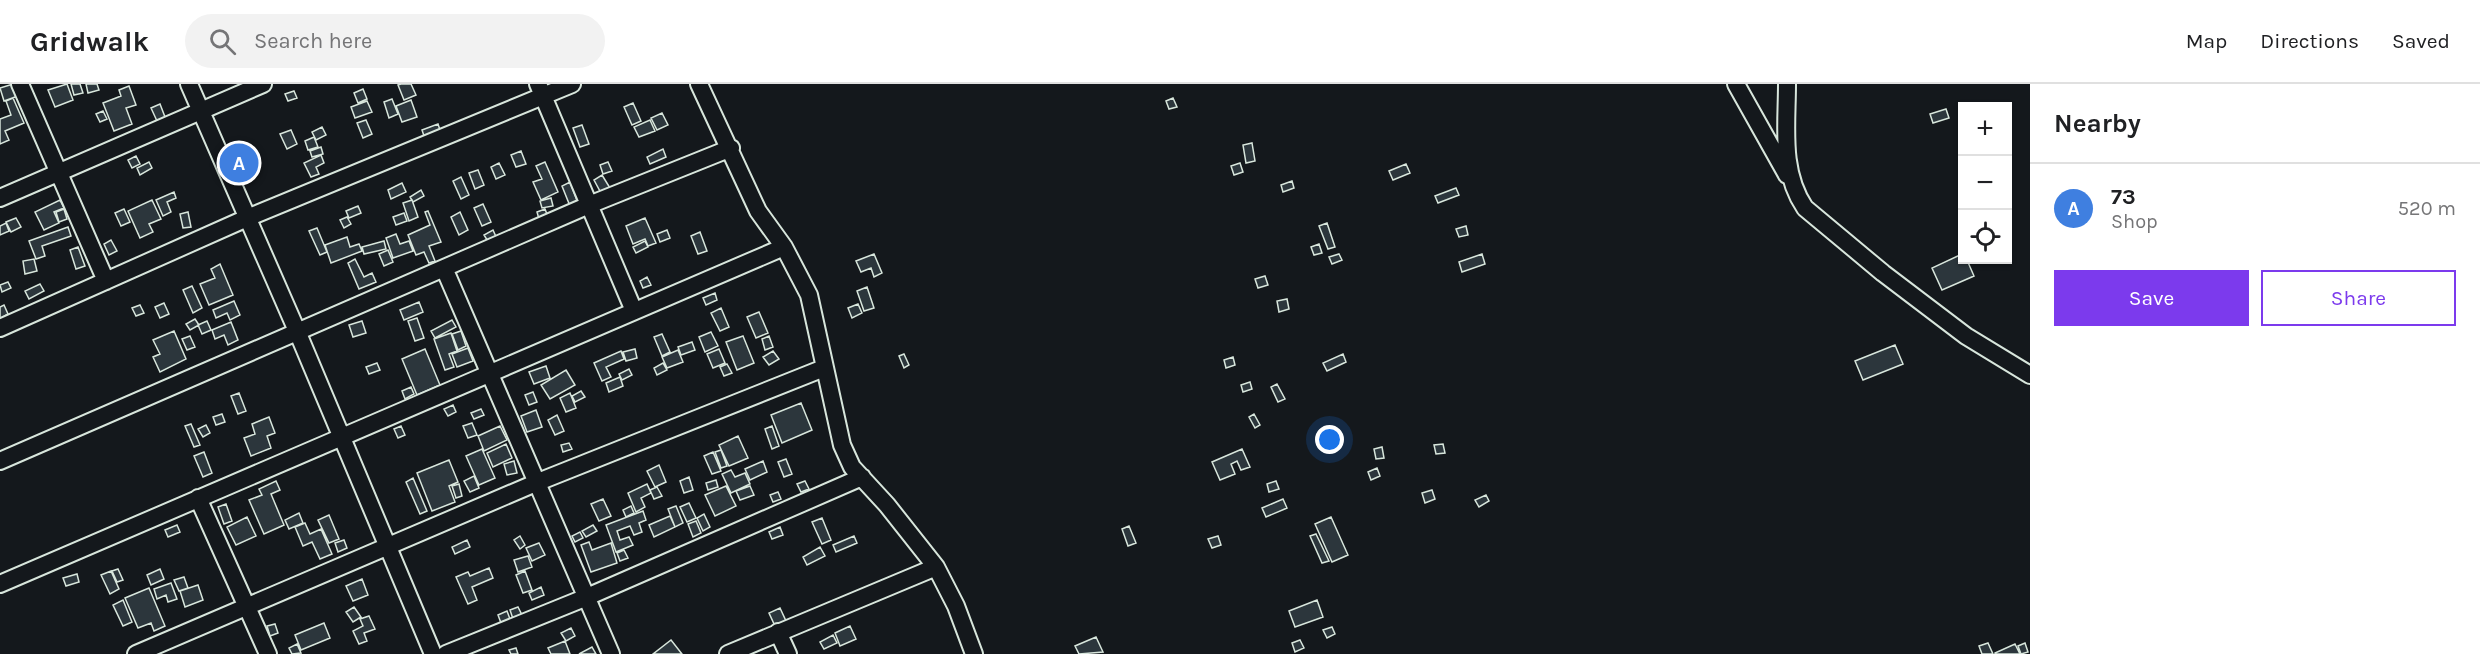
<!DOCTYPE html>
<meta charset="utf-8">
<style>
body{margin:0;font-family:Karla,sans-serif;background:#f2f2f2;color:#202124}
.controls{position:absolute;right:18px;top:18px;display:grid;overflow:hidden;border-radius:0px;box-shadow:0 2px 4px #0004}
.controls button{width:54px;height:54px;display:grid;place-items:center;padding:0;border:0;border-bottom:2px solid #e0e0e0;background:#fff;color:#202124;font:30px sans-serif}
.you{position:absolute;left:1330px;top:356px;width:21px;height:21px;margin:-15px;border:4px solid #fff;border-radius:50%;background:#1a73e8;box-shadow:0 0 0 9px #1a73e833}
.badge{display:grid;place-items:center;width:39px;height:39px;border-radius:50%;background:#7c3aed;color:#fff;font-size:20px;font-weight:700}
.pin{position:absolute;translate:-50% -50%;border:3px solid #fff;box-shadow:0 2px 6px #0006}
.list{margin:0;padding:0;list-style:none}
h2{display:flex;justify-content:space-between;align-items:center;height:78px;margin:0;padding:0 24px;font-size:26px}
h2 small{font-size:20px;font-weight:400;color:#757577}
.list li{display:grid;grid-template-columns:39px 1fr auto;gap:18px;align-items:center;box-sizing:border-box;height:90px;padding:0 24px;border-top:2px solid #e0e0e0}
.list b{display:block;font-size:22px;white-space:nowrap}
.list p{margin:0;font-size:20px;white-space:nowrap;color:#757577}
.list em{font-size:20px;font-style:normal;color:#757577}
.actions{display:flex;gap:12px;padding:18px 24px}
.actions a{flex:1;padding:14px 0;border:2px solid #7c3aed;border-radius:0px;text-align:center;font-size:21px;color:#7c3aed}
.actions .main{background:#7c3aed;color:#fff}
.icon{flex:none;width:33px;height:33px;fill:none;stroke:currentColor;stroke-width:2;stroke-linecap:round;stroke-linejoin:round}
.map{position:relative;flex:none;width:2030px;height:570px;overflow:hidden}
header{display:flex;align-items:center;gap:36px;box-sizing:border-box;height:84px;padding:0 30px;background:#fff;border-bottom:2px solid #e0e0e0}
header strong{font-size:28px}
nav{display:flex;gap:33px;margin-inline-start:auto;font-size:21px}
.search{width:420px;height:54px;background:#f2f2f2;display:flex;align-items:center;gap:15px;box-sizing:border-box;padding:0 21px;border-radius:33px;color:#757577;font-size:22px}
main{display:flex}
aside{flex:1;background:#fff}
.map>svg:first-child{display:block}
</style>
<header>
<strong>Gridwalk</strong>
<div class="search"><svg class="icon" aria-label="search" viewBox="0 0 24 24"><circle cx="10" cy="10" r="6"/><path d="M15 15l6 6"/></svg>Search here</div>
<nav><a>Map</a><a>Directions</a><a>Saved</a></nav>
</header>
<main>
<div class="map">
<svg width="2030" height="570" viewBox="0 0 2030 570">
<rect width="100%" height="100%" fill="#14181c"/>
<path fill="#2c363c" stroke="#d8e6dc" stroke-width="1.5" d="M13 0 18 12 4 17 0 4Z
M67 0 73 16 55 23 48 6Z
M71 0H80L83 9 74 11Z
M86 0H97L99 6 88 9Z
M401 0H411L416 11 404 16 398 1Z
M129 2 136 21 126 24 132 40 114 47 103 19 121 12 119 6Z
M363 5 367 15 358 19 354 9Z
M294 7 297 14 288 17 285 10Z
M13 14 24 39 5 47 9 56 0 60V35L11 31 6 17Z
M1173 14 1177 23 1169 25 1166 17Z
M392 15 398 30 389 34 384 18Z
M411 16 417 33 402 38 396 22Z
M367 17 372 28 355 34 351 23Z
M633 19 641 37 632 41 624 23Z
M160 20 165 33 157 37 151 24Z
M1946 25 1949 34 1933 39 1930 30Z
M103 27 107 35 100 38 96 30Z
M662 29 668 41 657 46 651 34Z
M366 36 372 50 363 54 357 39Z
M650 36 655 47 639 53 634 43Z
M438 40 441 49 425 55 422 46Z
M582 41 589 60 580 63 573 44Z
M322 43 326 51 316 56 312 48Z
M291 46 297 60 287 65 280 50Z
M314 53 318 63 308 66 305 57Z
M1252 59 1255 77 1246 79 1243 61Z
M321 63 323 70 312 73 310 67Z
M663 65 666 73 650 80 647 73Z
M521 67 526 80 516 83 511 71Z
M321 71 324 79 316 83 319 90 311 93 304 79Z
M136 72 140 80 132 84 128 76Z
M149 78 152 84 140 91 137 84Z
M545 78 558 108 541 116 533 98 542 95 536 82Z
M608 78 612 87 603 90 600 81Z
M499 79 505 91 496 95 491 83Z
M1240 79 1243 88 1234 91 1231 82Z
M1406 80 1410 89 1393 96 1389 87Z
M478 86 484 101 475 105 469 89Z
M602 91 610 104 601 109 594 96Z
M461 93 469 111 461 115 453 97Z
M1292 97 1294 104 1283 108 1281 101Z
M570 98 578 119 570 122 562 102Z
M402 99 406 108 391 115 388 106Z
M1456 104 1459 111 1438 119 1435 112Z
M421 106 424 112 413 118 410 113Z
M174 108 176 114 167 118 171 128 163 132 156 116Z
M551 114 553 122 542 124 540 117Z
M60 116 64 124 54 128 59 139 44 146 35 128Z
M152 116 161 135 149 140 153 148 140 154 128 127Z
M412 116 418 133 409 137 403 119Z
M483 120 491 138 482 142 474 124Z
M358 122 361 129 349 134 346 127Z
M64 125 67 135 59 138 56 128Z
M124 125 130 138 121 142 115 129Z
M545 125 548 133 539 135 537 128Z
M428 127 441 158 429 162 435 177 429 179 424 168 416 171 408 151 430 141 425 128Z
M188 128 191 143 183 144 180 130Z
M460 128 468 146 459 151 451 133Z
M404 129 407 137 396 141 393 133Z
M347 133 351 140 344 144 340 136Z
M16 134 21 143 11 148 6 138Z
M645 134 656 159 648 162 645 155 633 160 626 142Z
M6 139 9 147 0 151V142Z
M1327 139 1335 163 1328 165 1319 142Z
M1466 142 1468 151 1459 153 1456 145Z
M68 143 71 152 42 162 45 172 36 175 29 157Z
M317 144 327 168 320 171 309 147Z
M493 146 497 155 489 159 484 151Z
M667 146 670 154 660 158 657 150Z
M700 148 707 167 698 170 691 152Z
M396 150 400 160 409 157 413 167 393 174 386 154Z
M347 153 350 163 359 160 362 167 331 179 325 161Z
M111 156 117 167 109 171 104 160Z
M384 157 386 165 364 170 362 163Z
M645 157 648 163 636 169 633 163Z
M1319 160 1322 169 1314 171 1311 163Z
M78 163 85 182 76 185 70 166Z
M388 166 393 178 384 182 379 170Z
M874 170 882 189 874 193 871 184 861 188 856 177Z
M1339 170 1342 176 1332 180 1329 173Z
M1482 170 1485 180 1462 188 1459 178Z
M1962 170V176H1967L1974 192 1942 206 1932 184Z
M34 175 37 187 25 190 23 177Z
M355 175 364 193 372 189 376 198 359 205 348 179Z
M220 180 233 211 209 221 200 200 215 194 211 185Z
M1265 192 1268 201 1258 204 1255 195Z
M647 193 651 201 643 204 640 197Z
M8 198 11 204 2 208 0 201Z
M40 200 44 207 29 215 25 207Z
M192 202 202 224 193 229 183 206Z
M867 203 874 224 864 227 857 207Z
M715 209 717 216 706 221 703 214Z
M1287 215 1289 225 1279 228 1277 217Z
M234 217 240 231 230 236 227 229 216 234 213 226Z
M419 218 423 228 404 236 400 226Z
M164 219 169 230 160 234 155 223Z
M858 220 862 229 852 234 848 224Z
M4 221 8 230 0 235V223Z
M140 221 144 229 136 232 132 224Z
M721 224 729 243 720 247 711 229Z
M759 228 768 249 756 254 747 233Z
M417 234 424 254 415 257 408 237Z
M195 235 199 241 190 246 186 240Z
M452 236 456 243 435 254 431 247Z
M207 237 211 246 202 250 198 241Z
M362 237 366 249 353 253 349 241Z
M231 238 238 256 228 261 224 251 215 255 212 246Z
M174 247 186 275 160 288 153 273 160 270 153 256Z
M461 247 466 262 458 266 452 250Z
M711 248 718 262 705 268 699 253Z
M451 249 457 267 449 270 454 283 445 286 434 255Z
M662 250 670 268 662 272 654 253Z
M190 252 195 263 187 266 182 255Z
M743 252 754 279 737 286 726 258Z
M769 252 773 263 765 266 762 255Z
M692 258 695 266 681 271 678 263Z
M1895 261 1903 280 1863 296 1855 277Z
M468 264 473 277 457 283 452 270Z
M425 265 440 301 417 311 402 275Z
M635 265 637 274 626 277 623 268Z
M719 265 725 279 713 284 707 270Z
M678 266 683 278 667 284 662 273Z
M621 267 624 275 606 283 611 293 602 297 594 279Z
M773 267 779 275 769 281 763 273Z
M904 270 909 281 904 284 899 272Z
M1343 270 1346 278 1327 287 1323 279Z
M1233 273 1235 281 1226 284 1224 276Z
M377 279 380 286 369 290 366 283Z
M663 279 667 286 657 291 654 284Z
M727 280 732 289 724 292 720 283Z
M546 282 550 294 534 300 529 288Z
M629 285 632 291 622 296 619 290Z
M566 286 575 301 550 315 541 301Z
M620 293 623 302 609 308 606 299Z
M1250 298 1252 305 1243 308 1241 301Z
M1277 300 1285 315 1278 318 1271 303Z
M411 303 414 310 405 315 402 307Z
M581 307 585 313 575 318 572 312Z
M533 308 537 318 529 321 525 311Z
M239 309 246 327 238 330 231 312Z
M570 309 576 324 566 328 560 314Z
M801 319 812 346 782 359 771 331Z
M453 321 456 328 448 332 444 325Z
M481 325 484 331 474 335 471 329Z
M536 326 542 343 527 348 521 332Z
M222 330 225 338 216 341 213 333Z
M1254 330 1260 341 1255 344 1249 333Z
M557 331 564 347 555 351 548 336Z
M269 333 275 349 267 352 271 364 251 372 244 354 255 350 252 340Z
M472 339 477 351 468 354 463 342Z
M191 340 200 361 194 363 185 342Z
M206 341 210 349 203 353 198 345Z
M401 342 405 351 398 354 394 345Z
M500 342 507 356 484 367 478 352Z
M772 342 779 362 772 365 765 345Z
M738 352 748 374 729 382 719 361Z
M569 359 572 365 563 368 561 361Z
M506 360 512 374 493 383 487 369Z
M1443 360 1445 369 1436 370 1434 361Z
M1382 363 1384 374 1376 375 1374 365Z
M482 365 495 394 479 401 466 372Z
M1242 365 1250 383 1241 386 1237 377 1231 380 1235 390 1220 396 1212 378Z
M721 366 727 382 721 384 715 368Z
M204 368 212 389 203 393 194 372Z
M713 368 721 387 712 390 704 372Z
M786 375 792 390 784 393 778 378Z
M449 376 458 398 449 402 455 418 432 427 417 389Z
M514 377 517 389 507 391 504 380Z
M763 377 767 388 750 396 745 385Z
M659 381 666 398 655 403 647 387Z
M1377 384 1380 392 1371 396 1368 388Z
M731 386 735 393 745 389 750 400 731 409 722 390Z
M474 392 479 404 470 408 464 397Z
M689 393 693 406 684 409 680 397Z
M413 394 427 427 420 430 406 398Z
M716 396 718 403 708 406 706 399Z
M276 397 280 406 271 410 284 441 264 450 249 416 262 411 259 405Z
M805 397 809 405 801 408 797 400Z
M1276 397 1279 405 1269 408 1267 400Z
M459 400 462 412 456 414 452 402Z
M647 400 651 409 641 414 645 423 636 428 628 409Z
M726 402 736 422 715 432 705 411Z
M750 402 754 411 740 416 736 407Z
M657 403 662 412 654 415 650 406Z
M1432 406 1435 415 1425 419 1422 409Z
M778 408 781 415 773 418 770 411Z
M1486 411 1489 417 1479 423 1475 416Z
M603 415 611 432 599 437 591 420Z
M1283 415 1287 424 1266 433 1262 424Z
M689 419 696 434 687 438 680 423Z
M226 420 232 437 224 440 218 423Z
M631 422 634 429 626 433 623 426Z
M676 422 683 439 675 443 668 425Z
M643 427 646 436 639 439 642 448 634 451 630 442 617 447 620 456 629 453 633 461 616 468 606 441Z
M299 429 303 439 289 445 285 436Z
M704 430 710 443 703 447 697 434Z
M329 431 339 455 329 459 318 436Z
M670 432 675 443 654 453 649 441Z
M247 433 256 452 236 461 227 443Z
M1331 433 1348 471 1332 478 1315 440Z
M822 434 831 456 822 460 812 438Z
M696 437 701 449 693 453 688 440Z
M305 439 310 450 321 445 332 470 320 475 312 458 303 462 295 443Z
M177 441 180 448 168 453 165 446Z
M593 441 597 447 586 453 582 447Z
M1129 442 1136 459 1128 462 1122 445Z
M780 443 783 451 772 455 769 448Z
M580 448 583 454 575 458 572 452Z
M1316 450 1329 477 1322 479 1310 452Z
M520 452 525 461 520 465 514 456Z
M854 452 857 459 836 468 833 461Z
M1218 452 1221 461 1212 464 1208 455Z
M344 456 347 464 338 468 335 459Z
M467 456 470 463 455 470 452 463Z
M589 458 592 466 611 459 617 479 591 488 581 461Z
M539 459 545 471 532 477 526 464Z
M820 463 825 472 807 481 803 473Z
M624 466 628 474 620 477 617 469Z
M528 472 532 483 518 488 514 476Z
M489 484 493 494 472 503 477 516 468 520 456 493 468 488 470 492Z
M118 485 123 496 117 498 112 487Z
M160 485 164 495 151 501 147 491Z
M111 487 119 505 110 510 101 491Z
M525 487 532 506 523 509 516 491Z
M77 490 79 498 66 502 63 494Z
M184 493 188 504 179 507 174 496Z
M362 495 368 511 353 517 346 502Z
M171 499 177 515 168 518 166 511 157 515 154 505Z
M198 501 203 516 185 523 180 507Z
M541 503 544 511 532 516 529 509Z
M149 504 165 542 154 547 151 539 138 544 125 514Z
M123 516 132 538 123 542 113 521Z
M1317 516 1323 533 1295 543 1289 527Z
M354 523 361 533 353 538 346 528Z
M518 523 522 531 513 535 510 526Z
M780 524 786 537 775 542 769 529Z
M507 527 510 535 501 539 498 531Z
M369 532 375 545 364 549 367 557 359 560 353 547 363 542 360 535Z
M324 539 330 554 301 566 295 551Z
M275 540 278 549 270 552 267 542Z
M850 542 856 555 840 562 835 549Z
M1332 543 1335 550 1327 554 1323 546Z
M571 544 575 552 566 557 561 549Z
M833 551 837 559 824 565 820 558Z
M1096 553 1103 568 1079 570 1075 562Z
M671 556 682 570H653Z
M1300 556 1304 564 1295 568 1292 559Z
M565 557 570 570H551L548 564Z
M1988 559 1993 570H1982L1979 562Z
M2025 559 2028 568 2021 570 2018 562Z
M297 560 301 569 292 570 289 564Z
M2015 560 2020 570H1995V569Z
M592 563 596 570H579Z
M516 564 518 570H511L509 566Z"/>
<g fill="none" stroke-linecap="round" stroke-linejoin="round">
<defs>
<path id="minor" d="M20 0 106 197
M189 0 297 247 433 570
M538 0 634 227
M699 0 758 127 784 163 809 211 842 361 852 383 887 421 936 483 956 522 974 570
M1736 0 1787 91
M1787 0C1787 42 1780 87 1805 124L1883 189 1966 252 2030 291
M0 114 263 0
M444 184 611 570
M0 244 247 134 572 0
M0 377 589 121 731 64
M198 414 268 570
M0 500 784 163
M778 548 788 570
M136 570 538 398 824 284
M446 570 587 513 862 393
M728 570 936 483"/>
</defs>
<use href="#minor" stroke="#d8e6dc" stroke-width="20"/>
<use href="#minor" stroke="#14181c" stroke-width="16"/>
</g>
</svg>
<div class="controls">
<button>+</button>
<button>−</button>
<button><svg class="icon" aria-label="locate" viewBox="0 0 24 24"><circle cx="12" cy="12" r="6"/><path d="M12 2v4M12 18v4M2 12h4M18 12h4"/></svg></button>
</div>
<div class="you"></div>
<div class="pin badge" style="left:239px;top:79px;background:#3f7fe0">A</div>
</div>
<aside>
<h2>Nearby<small></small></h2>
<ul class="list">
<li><span class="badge" style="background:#3f7fe0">A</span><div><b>73</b><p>Shop</p></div><em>520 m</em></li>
</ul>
<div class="actions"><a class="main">Save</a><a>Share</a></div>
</aside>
</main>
